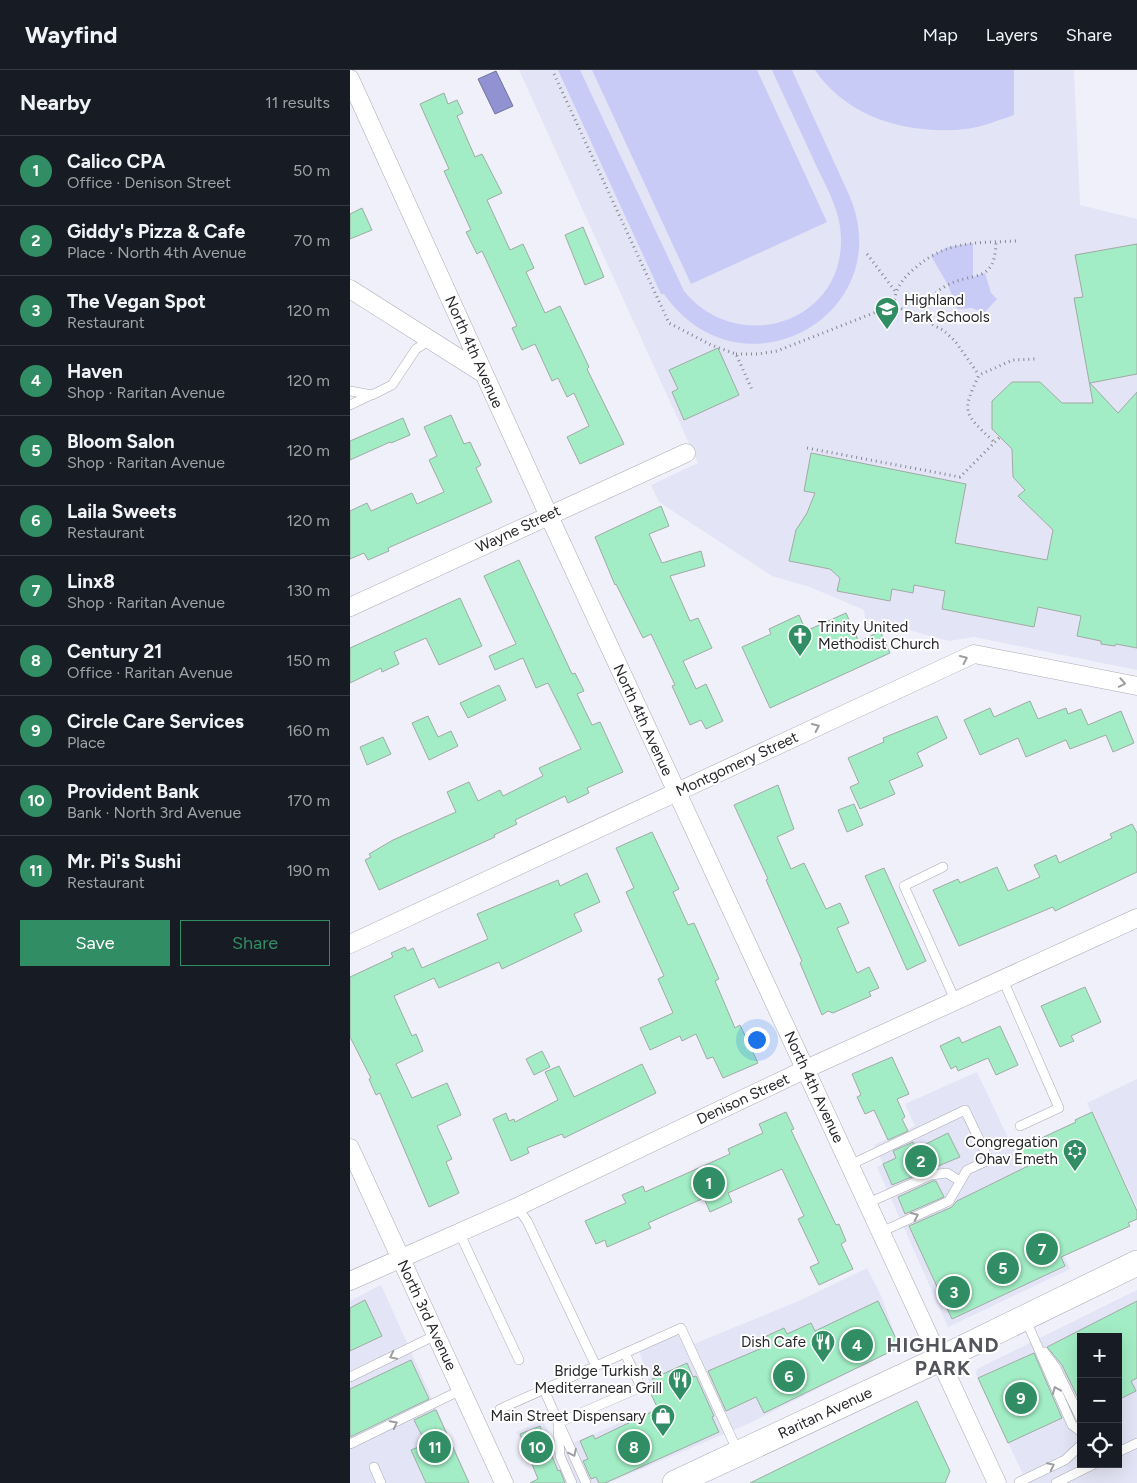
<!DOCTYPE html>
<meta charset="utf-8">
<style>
body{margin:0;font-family:Figtree,sans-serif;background:#242831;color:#f1f3f6}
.controls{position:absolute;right:15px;bottom:15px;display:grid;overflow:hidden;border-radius:0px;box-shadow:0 5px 20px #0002}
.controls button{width:45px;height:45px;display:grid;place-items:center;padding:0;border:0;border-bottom:1px solid #363941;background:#171b24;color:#f1f3f6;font:25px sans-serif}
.you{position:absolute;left:406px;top:969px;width:18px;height:18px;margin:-12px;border:4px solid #fff;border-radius:50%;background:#1a73e8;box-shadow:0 0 0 8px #1a73e833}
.badge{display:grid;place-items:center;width:32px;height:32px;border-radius:50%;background:#318d63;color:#fff;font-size:16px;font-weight:700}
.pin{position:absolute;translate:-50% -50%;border:2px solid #fff;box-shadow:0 1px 5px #0006}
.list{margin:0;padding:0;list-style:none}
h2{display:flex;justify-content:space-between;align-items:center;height:65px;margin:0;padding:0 20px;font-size:21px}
h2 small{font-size:16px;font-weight:400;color:#9ea1a6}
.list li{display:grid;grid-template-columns:32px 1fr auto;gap:15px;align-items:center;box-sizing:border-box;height:70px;padding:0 20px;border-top:1px solid #363941}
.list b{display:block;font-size:19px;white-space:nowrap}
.list p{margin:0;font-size:16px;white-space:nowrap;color:#9ea1a6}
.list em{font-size:16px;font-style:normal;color:#9ea1a6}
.actions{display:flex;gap:10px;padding:15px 20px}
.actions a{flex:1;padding:11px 0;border:1px solid #318d63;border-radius:0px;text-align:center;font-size:18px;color:#318d63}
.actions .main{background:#318d63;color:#fff}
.icon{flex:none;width:28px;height:28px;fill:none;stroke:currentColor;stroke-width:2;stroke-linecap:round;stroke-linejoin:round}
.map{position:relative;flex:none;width:787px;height:1413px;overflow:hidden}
header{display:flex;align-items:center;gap:30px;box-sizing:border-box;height:70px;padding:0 25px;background:#171b24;border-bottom:1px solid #363941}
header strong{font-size:24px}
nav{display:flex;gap:28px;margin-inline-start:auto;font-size:18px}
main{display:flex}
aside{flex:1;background:#171b24}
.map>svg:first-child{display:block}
</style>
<header>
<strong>Wayfind</strong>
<nav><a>Map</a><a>Layers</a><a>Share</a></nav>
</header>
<main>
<aside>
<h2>Nearby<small>11 results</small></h2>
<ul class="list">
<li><span class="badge">1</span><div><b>Calico CPA</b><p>Office · Denison Street</p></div><em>50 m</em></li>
<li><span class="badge">2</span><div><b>Giddy's Pizza &amp; Cafe</b><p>Place · North 4th Avenue</p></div><em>70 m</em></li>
<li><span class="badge">3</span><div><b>The Vegan Spot</b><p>Restaurant</p></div><em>120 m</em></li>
<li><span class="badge">4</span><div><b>Haven</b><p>Shop · Raritan Avenue</p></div><em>120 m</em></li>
<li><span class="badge">5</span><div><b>Bloom Salon</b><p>Shop · Raritan Avenue</p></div><em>120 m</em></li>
<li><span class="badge">6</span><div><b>Laila Sweets</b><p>Restaurant</p></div><em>120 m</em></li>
<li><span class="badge">7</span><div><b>Linx8</b><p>Shop · Raritan Avenue</p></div><em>130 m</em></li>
<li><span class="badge">8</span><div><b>Century 21</b><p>Office · Raritan Avenue</p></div><em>150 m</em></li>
<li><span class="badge">9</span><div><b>Circle Care Services</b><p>Place</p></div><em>160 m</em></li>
<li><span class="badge">10</span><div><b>Provident Bank</b><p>Bank · North 3rd Avenue</p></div><em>170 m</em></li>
<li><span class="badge">11</span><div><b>Mr. Pi's Sushi</b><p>Restaurant</p></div><em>190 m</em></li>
</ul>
<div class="actions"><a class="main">Save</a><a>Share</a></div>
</aside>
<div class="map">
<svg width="787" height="1413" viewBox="0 0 787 1413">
<rect width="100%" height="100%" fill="#eff0fa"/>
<path fill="#e3e4f5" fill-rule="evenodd" d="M169 0H724L730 135 787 149V600L624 567 599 571 515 548 514 540 460 517 422 506 309 432 301 415 348 393Z
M627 1002 720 1199 598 1257 527 1097 533 1094 524 1075 565 1056 555 1034Z
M787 1009V1137L737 1033Z
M517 1198 532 1228 549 1277 400 1353 258 1413H190L166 1362 193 1350 206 1380 307 1337 288 1277 331 1258 339 1276 451 1230Z
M31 1215 120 1413H0V1231Z
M787 1220V1413H677L626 1304 627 1299ZM731 1267H768V1394H731Z"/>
<path fill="#c9cbf7" d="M208 0H230L334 221C387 286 493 254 491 168 491 141 476 117 465 93 451 62 436 31 422 0H442L500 127C549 246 390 333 314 224H311Z
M242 0H407L477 152 341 214Z
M465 0H664V45C649 50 632 57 616 59 560 65 498 49 465 0Z
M623 173V207L635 203 641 223 647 229 634 243 622 238 607 239 598 215 581 186 598 177Z"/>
<path fill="#9192d1" stroke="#71729f" d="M146 1 163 36 145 44 128 9Z"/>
<path fill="#a2edc5" stroke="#a1aaa5" d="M94 23 98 34 107 30 113 43 107 46 125 87 132 84 152 123 137 130 160 180 173 174 184 198 176 202 195 243 210 236 239 297 237 299 274 374 230 394 217 367 239 356 224 323 217 327 208 308 202 311 185 274 172 280 162 258 167 256 132 181 127 184 116 162 121 160 94 101 99 99 70 34Z
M12 138 22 160 0 169V144Z
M233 157 254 207 235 215 215 165Z
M787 174V304L740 313 768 343 787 322V578L766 574 765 576 751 574V571L727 566 731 546 688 537 684 557 592 539 595 521 564 515 563 523 542 519 540 531 487 521 490 508 480 499 439 491 446 460 457 443 465 423 454 421 461 383 616 414 605 473 697 490 703 460 668 426 675 420 663 407 662 379 642 359V331L662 312H690L712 333H743L724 228 733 227 725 185Z
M368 278 389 325 334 350 322 322 328 319 319 300Z
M101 345 114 374 120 372 131 395 126 398 142 432 38 478 39 481 18 490 14 483 0 489V441L17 433 21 441 62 423 67 434 94 422 79 390 87 386 74 357Z
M53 348 60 365 41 373 40 372 0 390V371Z
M311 436 319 456 299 464 312 493 351 481 355 496 320 506 340 551 348 548 362 578 333 591 346 619 356 614 373 651 356 659 351 650 340 655 322 616 325 615 301 564 293 568 266 514 265 515 245 467Z
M169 490 222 604 225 603 234 621 227 624 242 655 250 652 273 702 237 718 239 723 218 733 215 726 165 750 167 754 144 765 145 767 29 820 15 790 21 787 19 784 43 770 106 742 97 722 119 712 128 731 150 720 153 726 193 706 189 698 231 679 198 613 186 618 173 588 145 600 139 586 166 574 134 506Z
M110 528 132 576 89 595 76 568 44 582 49 594 32 602 31 598 0 613V578Z
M496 543 509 572 530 561 540 583 420 638 392 577 421 564 419 559 449 545 456 561Z
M149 615 156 630 118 648 110 633Z
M680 631 688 649 716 638 718 644 731 639 738 655 771 641 784 673 763 682 756 665 720 679 716 670 676 687 668 668 630 685 614 650 640 638 644 647Z
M78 646 88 667 101 661 108 676 79 690 62 653Z
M587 646 597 668 567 683 573 696 539 711 545 724 510 739 500 717 509 713 498 688 534 672 533 668Z
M33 667 41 684 17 695 10 677Z
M428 715 444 759 427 767 441 799 454 793 476 839 490 833 499 853 487 858 507 903 519 897 529 918 519 922 521 926 483 943 478 941 472 945 450 893 452 891 416 810 418 809 384 735Z
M504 734 513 755 497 762 488 740Z
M782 754 787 763V802L705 841 703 837 609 876 583 820 608 809 610 813 647 797 658 821 690 807 684 795 706 785 709 793 762 768 760 764Z
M302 762 329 819 323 822 338 855 344 853 369 909 365 911 385 958 390 955 408 993 373 1008 363 987 357 989 346 964 332 971 330 966 300 980 290 958 323 943 308 909 314 906 276 822 284 818 266 778Z
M534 798 576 891 557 900 515 806Z
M237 803 250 832 224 844 232 861 152 899 149 892 89 918 84 908 44 926 62 966 66 964 73 981 46 994 62 1028 97 1013 111 1045 87 1056 102 1089 96 1092 109 1123 79 1137 30 1023 26 1025 19 1009 21 1008 0 967V907L43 887 41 883 55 877 57 881 63 878 72 898 138 869 127 844 208 810 210 816Z
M735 917 751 952 721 966 724 971 710 977 691 936Z
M650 956 668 995 646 1005 638 988 608 1001 606 996 601 999 590 976 609 967 612 973Z
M192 981 200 997 184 1005 176 989Z
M542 987 559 1024 547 1029 555 1047 552 1049 558 1061 538 1070 524 1040 515 1044 507 1027 511 1025 502 1004Z
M292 994 306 1023 214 1068 212 1064 177 1078 179 1083 161 1091 143 1049 156 1043 159 1051 164 1049 165 1052 208 1030 195 1002 209 996 224 1027Z
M436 1042 444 1059 441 1060 486 1155 489 1154 496 1171 491 1174 503 1199 469 1215 460 1197 469 1193 448 1149 454 1146 432 1099 378 1123 382 1132 360 1142 354 1128 298 1153 301 1158 257 1177 255 1170 246 1174 235 1151 276 1133 272 1125 293 1116 295 1122 380 1084 378 1079 413 1063 409 1054Z
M742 1042 787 1141V1149L778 1153 780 1156 711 1187 715 1196 602 1249 559 1156 602 1137 607 1131 678 1096 670 1078 726 1052 725 1050Z
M598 1063 610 1087 542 1115 533 1094 546 1088 543 1081 563 1072 566 1079Z
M583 1111H586L594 1127 555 1144 548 1127Z
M15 1230 32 1266 0 1281V1238Z
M528 1231 550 1277 414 1343 406 1327 376 1341 358 1301 412 1278 408 1270 434 1258 437 1264 461 1253 465 1261Z
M787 1231V1308L781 1311 786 1321 768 1330V1267H731V1334L712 1295 697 1277Z
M684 1283 712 1348 658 1373 628 1308Z
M61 1290 79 1329 0 1367V1319Z
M337 1293 343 1307 346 1306 364 1346 362 1347 369 1362 255 1413H249L246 1407 241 1409 233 1391 238 1389 230 1371 243 1365 245 1369 308 1339 301 1324 307 1320 302 1309Z
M567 1331 600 1401 595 1413H400Z
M85 1340H86L119 1413H76L61 1380 76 1374 64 1350Z
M190 1356 208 1401 210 1400 215 1413H180L188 1409 170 1364Z"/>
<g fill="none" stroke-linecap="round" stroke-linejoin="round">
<defs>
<path id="lane" d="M0 321 22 325 42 315 66 279 80 270
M0 335 21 325
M593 797 554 816 606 932
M653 910 709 1038 670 1056
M500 1095 615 1040 639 1090 617 1100 599 1131 531 1162
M518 1133 581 1105 597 1103 610 1111
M109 1162 169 1290
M675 1248 722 1355 730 1361
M694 1282 706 1298 731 1349
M246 1296 331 1258 388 1382
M0 1307 86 1265
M194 1320 236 1413
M150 1339 246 1296 177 1151 167 1137
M208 1353 291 1317 275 1283
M208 1358 210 1386 222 1413
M0 1374 111 1320
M768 1382 787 1373
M24 1397 31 1413
M669 1412 715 1390 731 1375
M706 1413 744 1394"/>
<path id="street" d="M0 9 198 444 647 1413
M0 219 134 304
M0 537 336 383
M0 874 624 584 787 616
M0 1078 154 1413
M0 1211 167 1137 456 999 787 848"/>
<path id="secondary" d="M325 1413 590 1289 787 1193"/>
</defs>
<use href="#lane" stroke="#aaabb4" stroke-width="10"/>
<use href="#street" stroke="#aaabb4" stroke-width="19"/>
<use href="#secondary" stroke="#aaabb4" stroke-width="26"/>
<path stroke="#88888f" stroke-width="3" stroke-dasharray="1 4" stroke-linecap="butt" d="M204 4 319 253 361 275 386 284 403 322
M517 184 545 221
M544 235C545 219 552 209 564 199 596 170 627 173 667 171
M569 248C576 237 583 223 594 217 622 200 645 216 646 172
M386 284H408L427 281 544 235 593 260 605 271 629 305
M643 371C614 343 611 343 629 305L663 290 685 289
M457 378 610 407 650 367"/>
<use href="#lane" stroke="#fff" stroke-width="9"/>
<use href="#street" stroke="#fff" stroke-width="18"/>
<use href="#secondary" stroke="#fff" stroke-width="25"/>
</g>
<defs><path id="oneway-chevron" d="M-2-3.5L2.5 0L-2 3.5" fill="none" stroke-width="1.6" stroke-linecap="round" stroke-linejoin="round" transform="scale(1.25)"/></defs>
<g stroke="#9e9ea0">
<use href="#oneway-chevron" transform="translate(614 589) rotate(-25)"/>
<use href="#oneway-chevron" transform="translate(772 613) rotate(11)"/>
<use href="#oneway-chevron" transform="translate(466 657) rotate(-25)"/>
<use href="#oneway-chevron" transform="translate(565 1146) rotate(-25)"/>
<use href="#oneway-chevron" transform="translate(43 1286) rotate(154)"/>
<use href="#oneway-chevron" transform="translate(706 1320) rotate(-113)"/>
<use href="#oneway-chevron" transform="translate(44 1354) rotate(-27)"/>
<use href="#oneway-chevron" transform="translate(223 1383) rotate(64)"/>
<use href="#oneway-chevron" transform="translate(701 1396) rotate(-26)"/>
</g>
<defs>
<symbol id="school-pin" viewBox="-11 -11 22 30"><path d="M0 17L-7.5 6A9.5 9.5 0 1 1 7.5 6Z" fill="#318d63" stroke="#fff"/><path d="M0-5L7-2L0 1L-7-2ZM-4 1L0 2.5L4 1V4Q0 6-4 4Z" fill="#fff"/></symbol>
<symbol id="church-pin" viewBox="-11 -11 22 30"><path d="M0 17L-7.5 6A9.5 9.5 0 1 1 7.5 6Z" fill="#318d63" stroke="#fff"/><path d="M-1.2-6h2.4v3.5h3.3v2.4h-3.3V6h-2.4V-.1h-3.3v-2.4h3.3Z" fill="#fff"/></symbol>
<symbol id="synagogue-pin" viewBox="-11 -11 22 30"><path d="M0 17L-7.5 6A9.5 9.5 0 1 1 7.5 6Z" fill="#318d63" stroke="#fff"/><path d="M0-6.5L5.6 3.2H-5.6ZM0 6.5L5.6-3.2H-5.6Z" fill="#fff"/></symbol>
<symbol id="restaurant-pin" viewBox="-11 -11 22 30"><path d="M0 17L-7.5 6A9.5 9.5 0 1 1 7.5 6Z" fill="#318d63" stroke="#fff"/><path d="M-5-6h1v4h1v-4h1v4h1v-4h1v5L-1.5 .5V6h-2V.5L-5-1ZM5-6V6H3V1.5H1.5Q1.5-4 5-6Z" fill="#fff"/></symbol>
<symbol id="shop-pin" viewBox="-11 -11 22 30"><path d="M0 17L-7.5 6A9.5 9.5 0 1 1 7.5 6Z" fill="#318d63" stroke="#fff"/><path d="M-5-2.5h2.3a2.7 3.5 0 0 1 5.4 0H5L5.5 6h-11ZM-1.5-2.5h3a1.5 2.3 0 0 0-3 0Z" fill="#fff"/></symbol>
</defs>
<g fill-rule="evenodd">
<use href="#school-pin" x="523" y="225" width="28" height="38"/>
<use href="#church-pin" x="436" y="552" width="28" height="38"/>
<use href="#synagogue-pin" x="711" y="1067" width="28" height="38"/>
<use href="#restaurant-pin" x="459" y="1258" width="28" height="38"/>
<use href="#restaurant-pin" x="316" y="1296" width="28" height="38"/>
<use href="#shop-pin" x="299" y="1332" width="28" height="38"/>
</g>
<g text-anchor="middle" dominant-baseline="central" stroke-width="4" stroke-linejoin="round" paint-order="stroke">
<g font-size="15" fill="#27272b" stroke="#fff" text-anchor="end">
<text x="554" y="230" text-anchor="start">Highland<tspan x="554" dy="17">Park Schools</tspan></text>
<text x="468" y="557" text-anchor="start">Trinity United<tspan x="468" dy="17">Methodist Church</tspan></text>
<text x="708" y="1072">Congregation<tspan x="708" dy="17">Ohav Emeth</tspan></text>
<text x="456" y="1272">Dish Cafe</text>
<text x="312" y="1301">Bridge Turkish &amp;<tspan x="312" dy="17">Mediterranean Grill</tspan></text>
<text x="296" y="1346">Main Street Dispensary</text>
</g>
<g font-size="15" fill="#27272b" stroke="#fff">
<text transform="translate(124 282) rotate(66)">North 4th Avenue</text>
<text transform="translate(168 459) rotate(-25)">Wayne Street</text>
<text transform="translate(293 650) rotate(65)">North 4th Avenue</text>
<text transform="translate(387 694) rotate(-25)">Montgomery Street</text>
<text transform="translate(464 1017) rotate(65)">North 4th Avenue</text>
<text transform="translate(393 1029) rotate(-25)">Denison Street</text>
<text transform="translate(77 1245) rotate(65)">North 3rd Avenue</text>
<text transform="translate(475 1343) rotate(-25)">Raritan Avenue</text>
</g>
<g font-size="20" font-weight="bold" letter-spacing="1" fill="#53545c" stroke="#fff">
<text x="593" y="1275">HIGHLAND<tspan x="593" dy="23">PARK</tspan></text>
</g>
</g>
</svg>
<div class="controls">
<button>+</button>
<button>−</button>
<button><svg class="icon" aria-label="locate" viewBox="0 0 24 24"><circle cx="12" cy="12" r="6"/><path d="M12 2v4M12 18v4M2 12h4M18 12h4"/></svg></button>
</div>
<div class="you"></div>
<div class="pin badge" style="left:359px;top:1113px">1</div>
<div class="pin badge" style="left:571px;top:1091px">2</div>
<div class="pin badge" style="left:604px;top:1222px">3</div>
<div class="pin badge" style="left:507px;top:1275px">4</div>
<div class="pin badge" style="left:653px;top:1198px">5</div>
<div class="pin badge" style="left:439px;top:1306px">6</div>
<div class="pin badge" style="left:692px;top:1179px">7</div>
<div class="pin badge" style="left:284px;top:1377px">8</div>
<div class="pin badge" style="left:671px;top:1328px">9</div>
<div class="pin badge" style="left:187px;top:1377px">10</div>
<div class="pin badge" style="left:85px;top:1377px">11</div>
</div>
</main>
